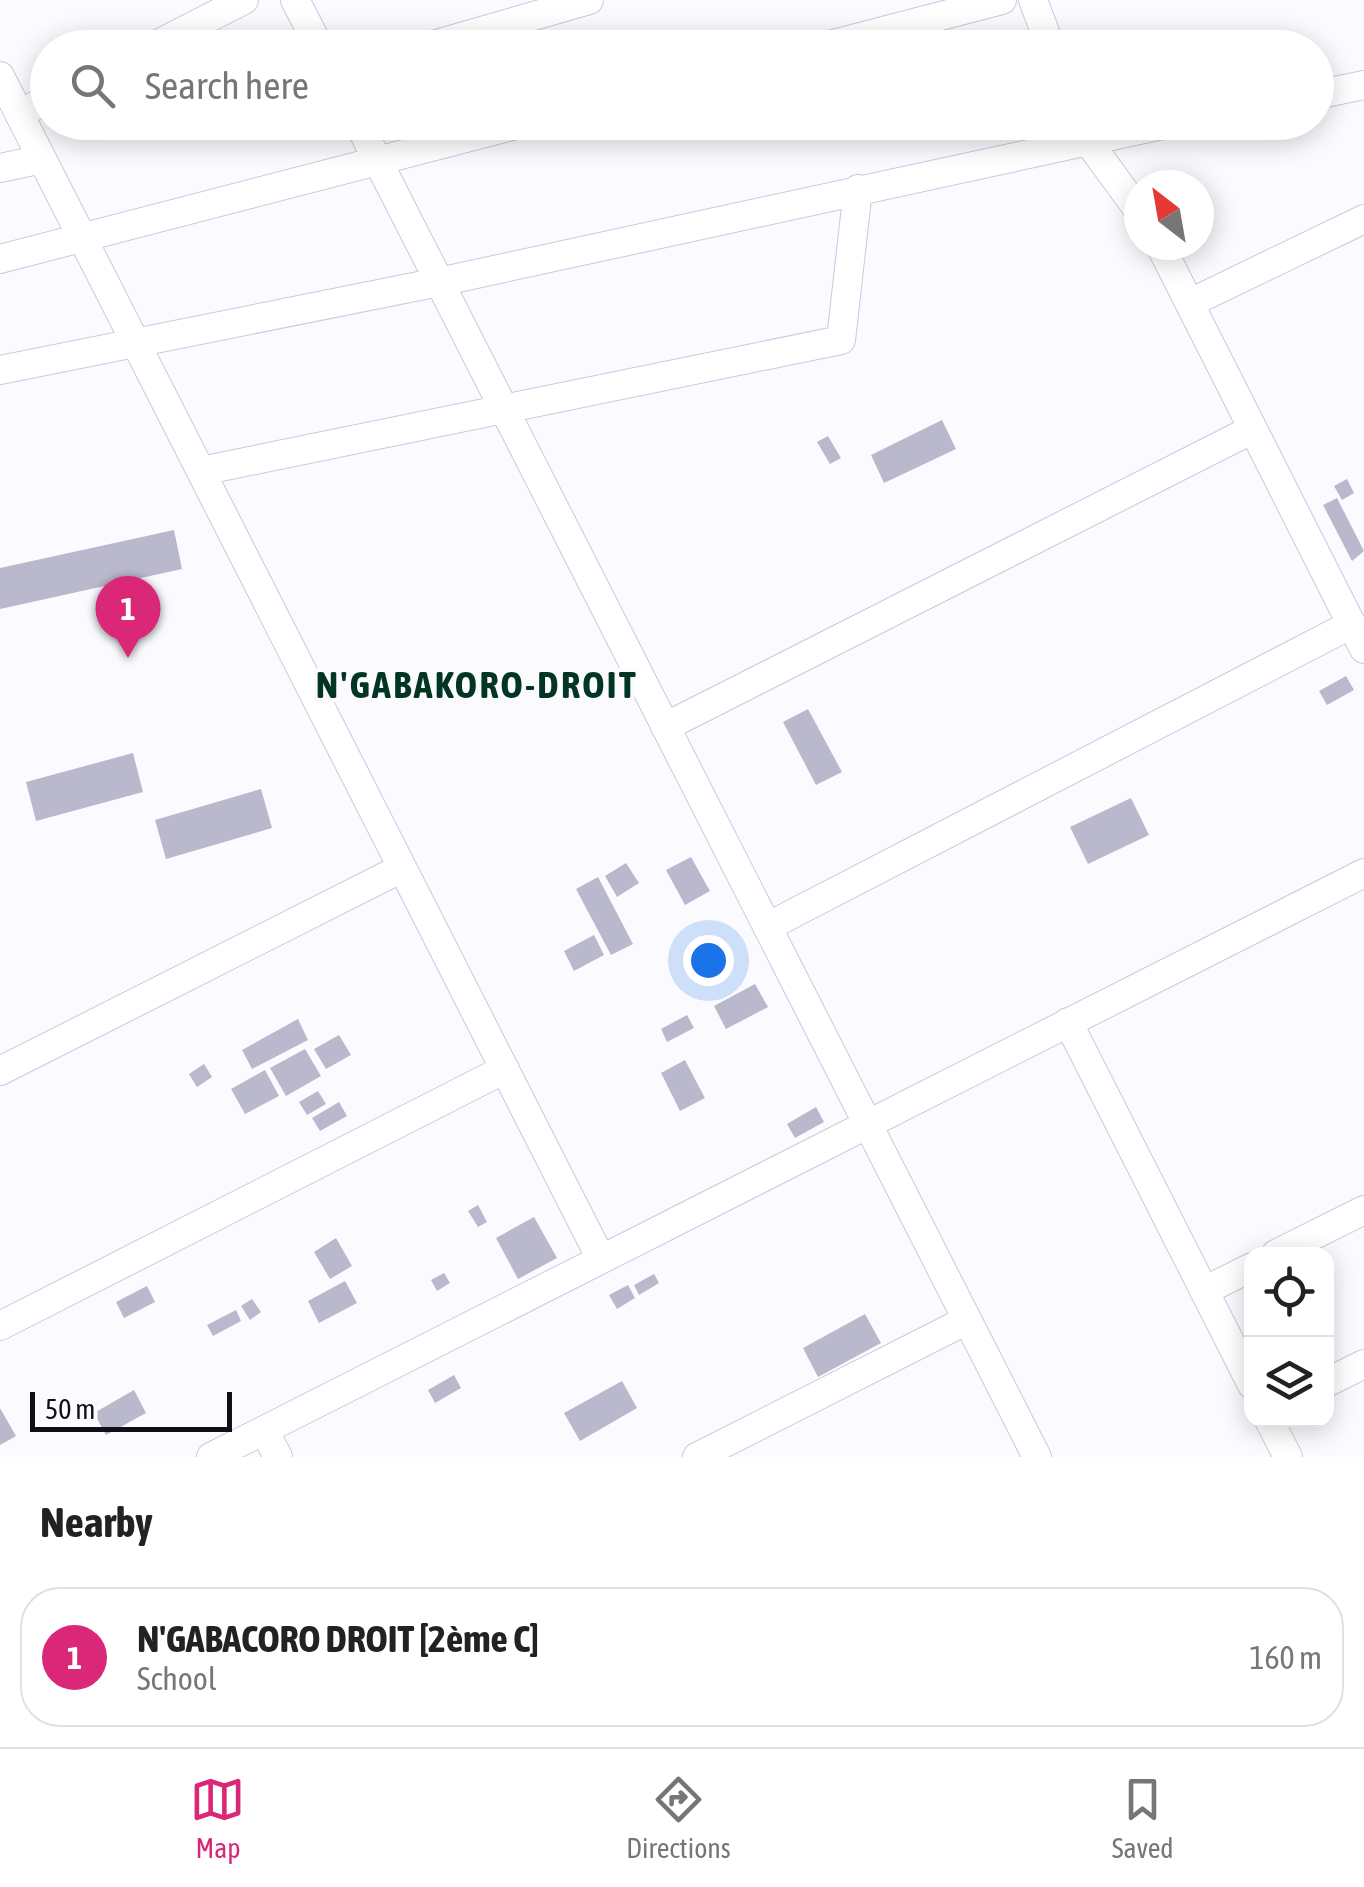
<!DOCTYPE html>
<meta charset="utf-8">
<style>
body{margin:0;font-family:"Asap Condensed",sans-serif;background:#f6f6f6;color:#222}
.controls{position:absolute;right:30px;bottom:30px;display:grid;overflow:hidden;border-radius:20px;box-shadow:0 5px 25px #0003}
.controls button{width:90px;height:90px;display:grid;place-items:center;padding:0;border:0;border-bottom:2px solid #e0e0e0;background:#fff;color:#222;font:50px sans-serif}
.compass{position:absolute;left:1124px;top:170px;width:90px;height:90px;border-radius:50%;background:#fff;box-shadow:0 5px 25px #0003;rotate:329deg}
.scale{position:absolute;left:30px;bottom:25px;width:202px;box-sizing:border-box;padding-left:10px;border:5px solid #110f16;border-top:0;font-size:28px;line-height:35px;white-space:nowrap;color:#110f16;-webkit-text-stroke:8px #fbfafe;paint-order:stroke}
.you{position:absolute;left:708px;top:960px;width:35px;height:35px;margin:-25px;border:8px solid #fff;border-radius:50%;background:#1a73e8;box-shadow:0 0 0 15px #1a73e833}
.badge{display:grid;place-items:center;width:65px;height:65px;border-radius:50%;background:#db2777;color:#fff;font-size:32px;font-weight:700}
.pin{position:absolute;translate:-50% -82px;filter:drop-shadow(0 2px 5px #0008)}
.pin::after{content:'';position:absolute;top:52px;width:35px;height:30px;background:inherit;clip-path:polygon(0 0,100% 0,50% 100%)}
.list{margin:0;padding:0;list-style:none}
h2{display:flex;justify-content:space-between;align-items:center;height:130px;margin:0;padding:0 40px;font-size:42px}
h2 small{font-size:32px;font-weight:400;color:#767676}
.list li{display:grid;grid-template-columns:65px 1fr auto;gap:30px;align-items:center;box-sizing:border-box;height:140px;margin:0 20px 20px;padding:0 20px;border:2px solid #e0e0e0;border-radius:40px}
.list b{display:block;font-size:38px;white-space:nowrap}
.list p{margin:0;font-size:32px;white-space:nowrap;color:#767676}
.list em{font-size:32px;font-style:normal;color:#767676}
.icon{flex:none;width:55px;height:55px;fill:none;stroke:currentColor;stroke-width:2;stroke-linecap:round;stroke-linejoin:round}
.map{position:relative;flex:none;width:1364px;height:1457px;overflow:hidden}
.search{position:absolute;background:#fff;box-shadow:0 5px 25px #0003;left:30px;right:30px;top:30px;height:110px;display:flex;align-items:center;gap:25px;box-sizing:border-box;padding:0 35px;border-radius:55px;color:#767676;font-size:38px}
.sheet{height:290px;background:#fff}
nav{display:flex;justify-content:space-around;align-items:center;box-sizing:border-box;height:140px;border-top:2px solid #e0e0e0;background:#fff;font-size:28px;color:#767676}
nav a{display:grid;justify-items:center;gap:5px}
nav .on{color:#db2777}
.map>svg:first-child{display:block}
</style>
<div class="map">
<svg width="1364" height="1457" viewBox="0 0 1364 1457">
<rect width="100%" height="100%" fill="#fbfafe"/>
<path fill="#bab8cd" d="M942 420 956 449 884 483 871 455Z
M828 436 841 458 830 464 817 442Z
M1347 479 1354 493 1342 500 1334 486Z
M1337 498 1364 551 1352 561 1323 505Z
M174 530 182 569 0 609V568Z
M1346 676 1354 690 1327 705 1319 691Z
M808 709 842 772 816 785 783 722Z
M133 753 143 792 36 821 26 782Z
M261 789 272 828 166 859 155 820Z
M1131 798 1149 835 1088 864 1070 827Z
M691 857 710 891 685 905 666 870Z
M626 863 639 883 617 897 605 876Z
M598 877 633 944 611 955 576 889Z
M594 935 604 955 574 971 564 951Z
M755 984 768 1007 726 1029 714 1006Z
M687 1015 694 1028 667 1042 661 1029Z
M298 1019 308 1040 252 1069 242 1050Z
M339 1035 351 1055 326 1069 314 1049Z
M305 1049 321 1076 286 1096 270 1068Z
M685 1060 705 1098 680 1111 661 1073Z
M204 1064 212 1077 197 1087 189 1074Z
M265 1070 279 1096 245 1114 231 1089Z
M318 1091 326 1104 307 1115 299 1102Z
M339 1102 347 1116 320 1131 312 1118Z
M816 1107 824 1122 795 1138 787 1124Z
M478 1205 487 1222 478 1227 468 1211Z
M534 1217 557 1258 518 1279 496 1238Z
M336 1238 352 1266 330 1279 314 1252Z
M444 1273 450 1283 437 1291 431 1280Z
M654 1274 659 1283 639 1295 634 1285Z
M345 1281 357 1303 319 1323 308 1301Z
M628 1285 635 1298 617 1309 609 1295Z
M147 1286 155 1302 124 1318 116 1302Z
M252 1299 261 1312 250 1320 241 1306Z
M236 1310 241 1321 213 1336 207 1325Z
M865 1314 881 1343 818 1377 803 1348Z
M454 1375 461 1388 435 1403 428 1390Z
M622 1381 637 1408 580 1441 564 1413Z
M134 1390 146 1413 106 1435 94 1413Z
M0 1408 16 1436 0 1445Z"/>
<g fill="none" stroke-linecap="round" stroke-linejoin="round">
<defs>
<path id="minor" d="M295 0 320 48
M1033 0 1051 48
M150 48 244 0
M423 48 589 0
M818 48 1002 0
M0 76 601 1259
M1316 95 1364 85
M19 114 48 99
M358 122 1037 1457
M1081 126 1087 140 1139 211
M0 168 42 159
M1160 245 1364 649
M0 259 527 122
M1190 303 1364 219
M0 370 439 282 1176 122
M201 471 841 340 858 189
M665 727 1253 429
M767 927 1352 624
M1068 1022 1252 1385
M0 1071 402 868
M1276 1254 1364 1210
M1204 1291 1252 1267
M0 1326 505 1069
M1326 1383 1364 1364
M1269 1420 1288 1457
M264 1430 278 1457
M211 1457 1364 873
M697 1457 967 1320"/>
</defs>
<use href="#minor" stroke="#cdc8dd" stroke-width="30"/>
<use href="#minor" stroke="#fff" stroke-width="28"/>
</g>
<g text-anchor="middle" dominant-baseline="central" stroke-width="8" stroke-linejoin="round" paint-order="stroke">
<g font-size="38" font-weight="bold" letter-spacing="2.5" fill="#033523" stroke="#fbfafe">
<text x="477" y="684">N'GABAKORO-DROIT</text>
</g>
</g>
</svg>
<div class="controls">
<button><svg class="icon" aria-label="locate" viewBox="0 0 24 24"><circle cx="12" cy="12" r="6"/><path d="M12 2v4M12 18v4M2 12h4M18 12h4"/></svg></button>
<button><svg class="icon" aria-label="layers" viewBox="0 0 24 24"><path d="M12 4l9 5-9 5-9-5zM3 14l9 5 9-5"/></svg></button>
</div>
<svg class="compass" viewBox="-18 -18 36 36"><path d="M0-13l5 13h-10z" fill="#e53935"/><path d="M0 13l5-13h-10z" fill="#767676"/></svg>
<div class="scale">50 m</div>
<div class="you"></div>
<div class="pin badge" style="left:128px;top:658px">1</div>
<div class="search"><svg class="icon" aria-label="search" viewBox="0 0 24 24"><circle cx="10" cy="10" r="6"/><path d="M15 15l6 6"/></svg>Search here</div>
</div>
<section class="sheet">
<h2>Nearby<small></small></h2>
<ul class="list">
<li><span class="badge">1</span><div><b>N'GABACORO DROIT [2ème C]</b><p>School</p></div><em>160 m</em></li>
</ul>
</section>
<nav>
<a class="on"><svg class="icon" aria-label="map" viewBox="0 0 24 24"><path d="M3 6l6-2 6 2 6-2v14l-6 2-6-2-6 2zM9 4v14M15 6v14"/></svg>Map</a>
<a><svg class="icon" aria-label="directions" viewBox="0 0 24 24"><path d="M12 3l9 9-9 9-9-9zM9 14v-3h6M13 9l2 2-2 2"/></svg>Directions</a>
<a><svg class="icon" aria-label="saved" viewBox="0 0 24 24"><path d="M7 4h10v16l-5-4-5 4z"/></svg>Saved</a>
</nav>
